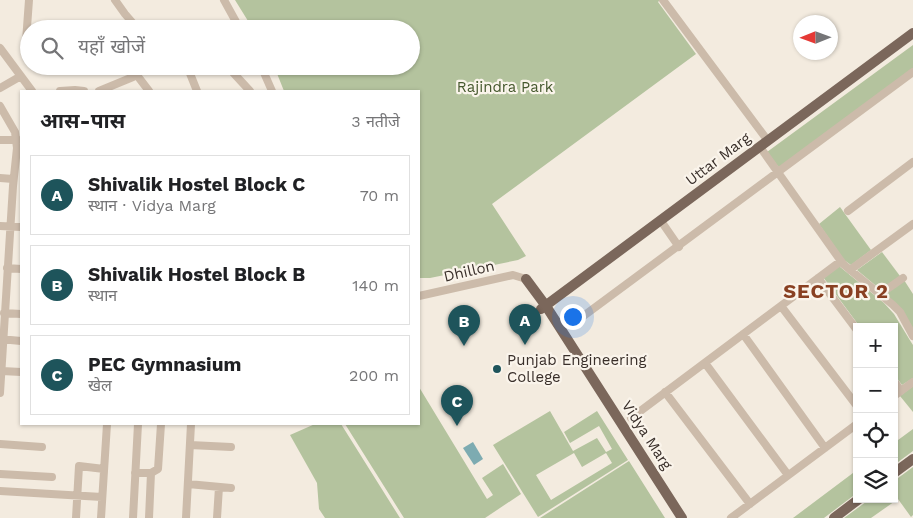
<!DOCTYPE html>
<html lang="hi">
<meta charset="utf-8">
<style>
body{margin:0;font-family:"Work Sans","Noto Sans Devanagari",sans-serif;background:#f6f6f6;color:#202124}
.controls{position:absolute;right:15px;bottom:15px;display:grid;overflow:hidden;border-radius:0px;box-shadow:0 1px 4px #0004}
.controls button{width:45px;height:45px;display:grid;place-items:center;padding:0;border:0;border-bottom:1px solid #e0e0e0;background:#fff;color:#202124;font:25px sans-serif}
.compass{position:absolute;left:793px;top:15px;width:45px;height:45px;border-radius:50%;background:#fff;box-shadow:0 1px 4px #0004;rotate:269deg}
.you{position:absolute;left:572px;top:316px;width:18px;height:18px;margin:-12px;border:4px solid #fff;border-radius:50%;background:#1a73e8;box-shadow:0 0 0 8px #1a73e833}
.badge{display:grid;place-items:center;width:32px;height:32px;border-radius:50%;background:#1e545b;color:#fff;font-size:16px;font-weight:700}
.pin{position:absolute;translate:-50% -41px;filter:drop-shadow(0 1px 2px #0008)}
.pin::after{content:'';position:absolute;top:26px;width:18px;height:15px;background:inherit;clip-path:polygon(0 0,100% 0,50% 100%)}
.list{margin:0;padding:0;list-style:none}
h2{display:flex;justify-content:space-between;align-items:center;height:65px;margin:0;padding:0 20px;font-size:21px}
h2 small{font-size:16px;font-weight:400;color:#757577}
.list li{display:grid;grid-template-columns:32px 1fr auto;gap:15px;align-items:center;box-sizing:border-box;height:80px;margin:0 10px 10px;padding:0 10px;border:1px solid #e0e0e0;border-radius:0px}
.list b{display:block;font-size:19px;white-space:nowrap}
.list p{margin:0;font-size:16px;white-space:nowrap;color:#757577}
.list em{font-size:16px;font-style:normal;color:#757577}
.icon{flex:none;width:28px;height:28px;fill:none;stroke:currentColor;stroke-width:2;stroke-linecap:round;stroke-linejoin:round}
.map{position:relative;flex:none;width:913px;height:518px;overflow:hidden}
.search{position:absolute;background:#fff;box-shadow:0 1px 4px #0004;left:20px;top:20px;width:400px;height:55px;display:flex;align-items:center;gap:12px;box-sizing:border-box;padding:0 18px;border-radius:28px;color:#757577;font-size:19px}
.panel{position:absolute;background:#fff;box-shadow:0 1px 4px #0004;left:20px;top:90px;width:400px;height:335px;border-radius:0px}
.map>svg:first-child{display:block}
</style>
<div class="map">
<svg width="913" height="518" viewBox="0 0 913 518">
<rect width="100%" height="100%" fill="#f3ebdf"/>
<path fill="#b4c39e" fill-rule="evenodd" d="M235 0H660L658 2 696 54 492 204 526 256 518 260 430 278H419V91H284L274 66H411V29H253Z
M913 45V70L780 169 767 152Z
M840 207 871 250 851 265 844 260 819 224Z
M882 252 900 276 881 290 857 270Z
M839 266 884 303 894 314 911 342 913 345V378L902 385 894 374V327H860L823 277Z
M904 280 913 294V330L884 294Z
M913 386V412L900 396Z
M419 387 487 499 493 495 482 478 503 464 521 494 485 518H404L345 424H419Z
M550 411 573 451 597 438 606 452 612 449 599 426 570 443 564 432 597 411 628 460 538 517 493 445ZM574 453 582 467 606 453 612 463 551 500 536 475Z
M315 424H341L400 518H325L319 509 317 483 290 435Z
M913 429V451L894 465V443Z
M629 461 665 518H540Z
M913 467V515L911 517 898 499 871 518H844L870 499H894V481Z
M857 470V493L824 518H793Z"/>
<path fill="#7dabb1" d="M473 442 483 459 474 465 463 448Z"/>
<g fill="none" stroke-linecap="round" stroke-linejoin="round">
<path stroke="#cba" stroke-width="8" d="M115 0 125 14 138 29
M224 0 240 29
M663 0 768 141
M184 29H194
M26 41 29 0
M0 48 32 91
M187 66 197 91
M227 66 250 91
M261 66 272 91
M136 74 149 91
M0 88 21 76
M60 91 75 90 84 91
M99 91 133 77 136 74 139 66
M0 106 15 132 17 148 13 186 0 393
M0 140H19
M760 147 843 264 893 305 900 312 913 336
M0 178 13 179
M848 211 913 162
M661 221 679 247
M0 226 21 227
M7 268 21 269
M850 270 913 224
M818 278 857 330
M880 294 903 278
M419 296 513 275 526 279
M781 306 857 406
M4 313 21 314
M574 323 913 72
M743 334 825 448
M0 339 21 341
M705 363 788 475
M2 371 21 372
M894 381 901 391
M665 392 750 504
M894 396 913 382
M631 418 841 261
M0 444 42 447
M190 445 231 447
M135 473H151L158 469 161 424
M0 474 52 477
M188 484 231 488
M0 491 102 497
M76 518 79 466 104 469
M101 518 107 424
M133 518 138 424
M149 518 151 473
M186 518 191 424
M217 518 219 487
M731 518 857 424"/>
<path stroke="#7b675b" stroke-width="10" d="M526 279 546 306 682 518
M541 309 913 33
M894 473 913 459
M834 518 859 499"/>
</g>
<circle fill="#1e545b" stroke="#faf4eb" stroke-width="2" cx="497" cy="369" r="5"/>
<g text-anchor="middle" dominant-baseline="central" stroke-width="4.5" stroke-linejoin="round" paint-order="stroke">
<g font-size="15" fill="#45582d" stroke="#faf4eb">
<text x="505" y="87">Rajindra Park</text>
</g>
<g font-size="15" fill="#392f2a" stroke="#faf4eb">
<text transform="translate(718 159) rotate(-37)">Uttar Marg</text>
<text transform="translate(469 271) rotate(-13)">Dhillon</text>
<text transform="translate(647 435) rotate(57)">Vidya Marg</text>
</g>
<g font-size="15" fill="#392f2a" stroke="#faf4eb" text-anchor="start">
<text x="507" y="360">Punjab Engineering<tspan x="507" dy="17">College</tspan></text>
</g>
<g font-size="20" font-weight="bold" letter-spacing="1" fill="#894022" stroke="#faf4eb">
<text x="836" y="291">SECTOR 2</text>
</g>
</g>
</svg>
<div class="controls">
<button>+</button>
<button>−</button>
<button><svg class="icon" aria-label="locate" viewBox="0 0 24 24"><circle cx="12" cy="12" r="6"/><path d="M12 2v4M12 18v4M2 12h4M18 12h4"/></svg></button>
<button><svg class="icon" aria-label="layers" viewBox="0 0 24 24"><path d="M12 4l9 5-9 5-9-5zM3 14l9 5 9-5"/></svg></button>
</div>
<svg class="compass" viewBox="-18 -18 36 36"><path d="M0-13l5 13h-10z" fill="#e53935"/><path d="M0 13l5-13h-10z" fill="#757577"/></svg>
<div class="you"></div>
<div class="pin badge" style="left:525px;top:345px">A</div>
<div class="pin badge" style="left:464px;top:346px">B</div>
<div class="pin badge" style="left:457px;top:426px">C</div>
<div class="search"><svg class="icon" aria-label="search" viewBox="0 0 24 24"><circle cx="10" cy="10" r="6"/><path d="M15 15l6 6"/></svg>यहाँ खोजें</div>
<section class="panel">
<h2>आस-पास<small>3 नतीजे</small></h2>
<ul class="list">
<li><span class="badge">A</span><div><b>Shivalik Hostel Block C</b><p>स्थान · Vidya Marg</p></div><em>70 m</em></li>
<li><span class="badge">B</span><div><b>Shivalik Hostel Block B</b><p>स्थान</p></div><em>140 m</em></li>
<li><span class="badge">C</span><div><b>PEC Gymnasium</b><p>खेल</p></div><em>200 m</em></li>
</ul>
</section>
</div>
